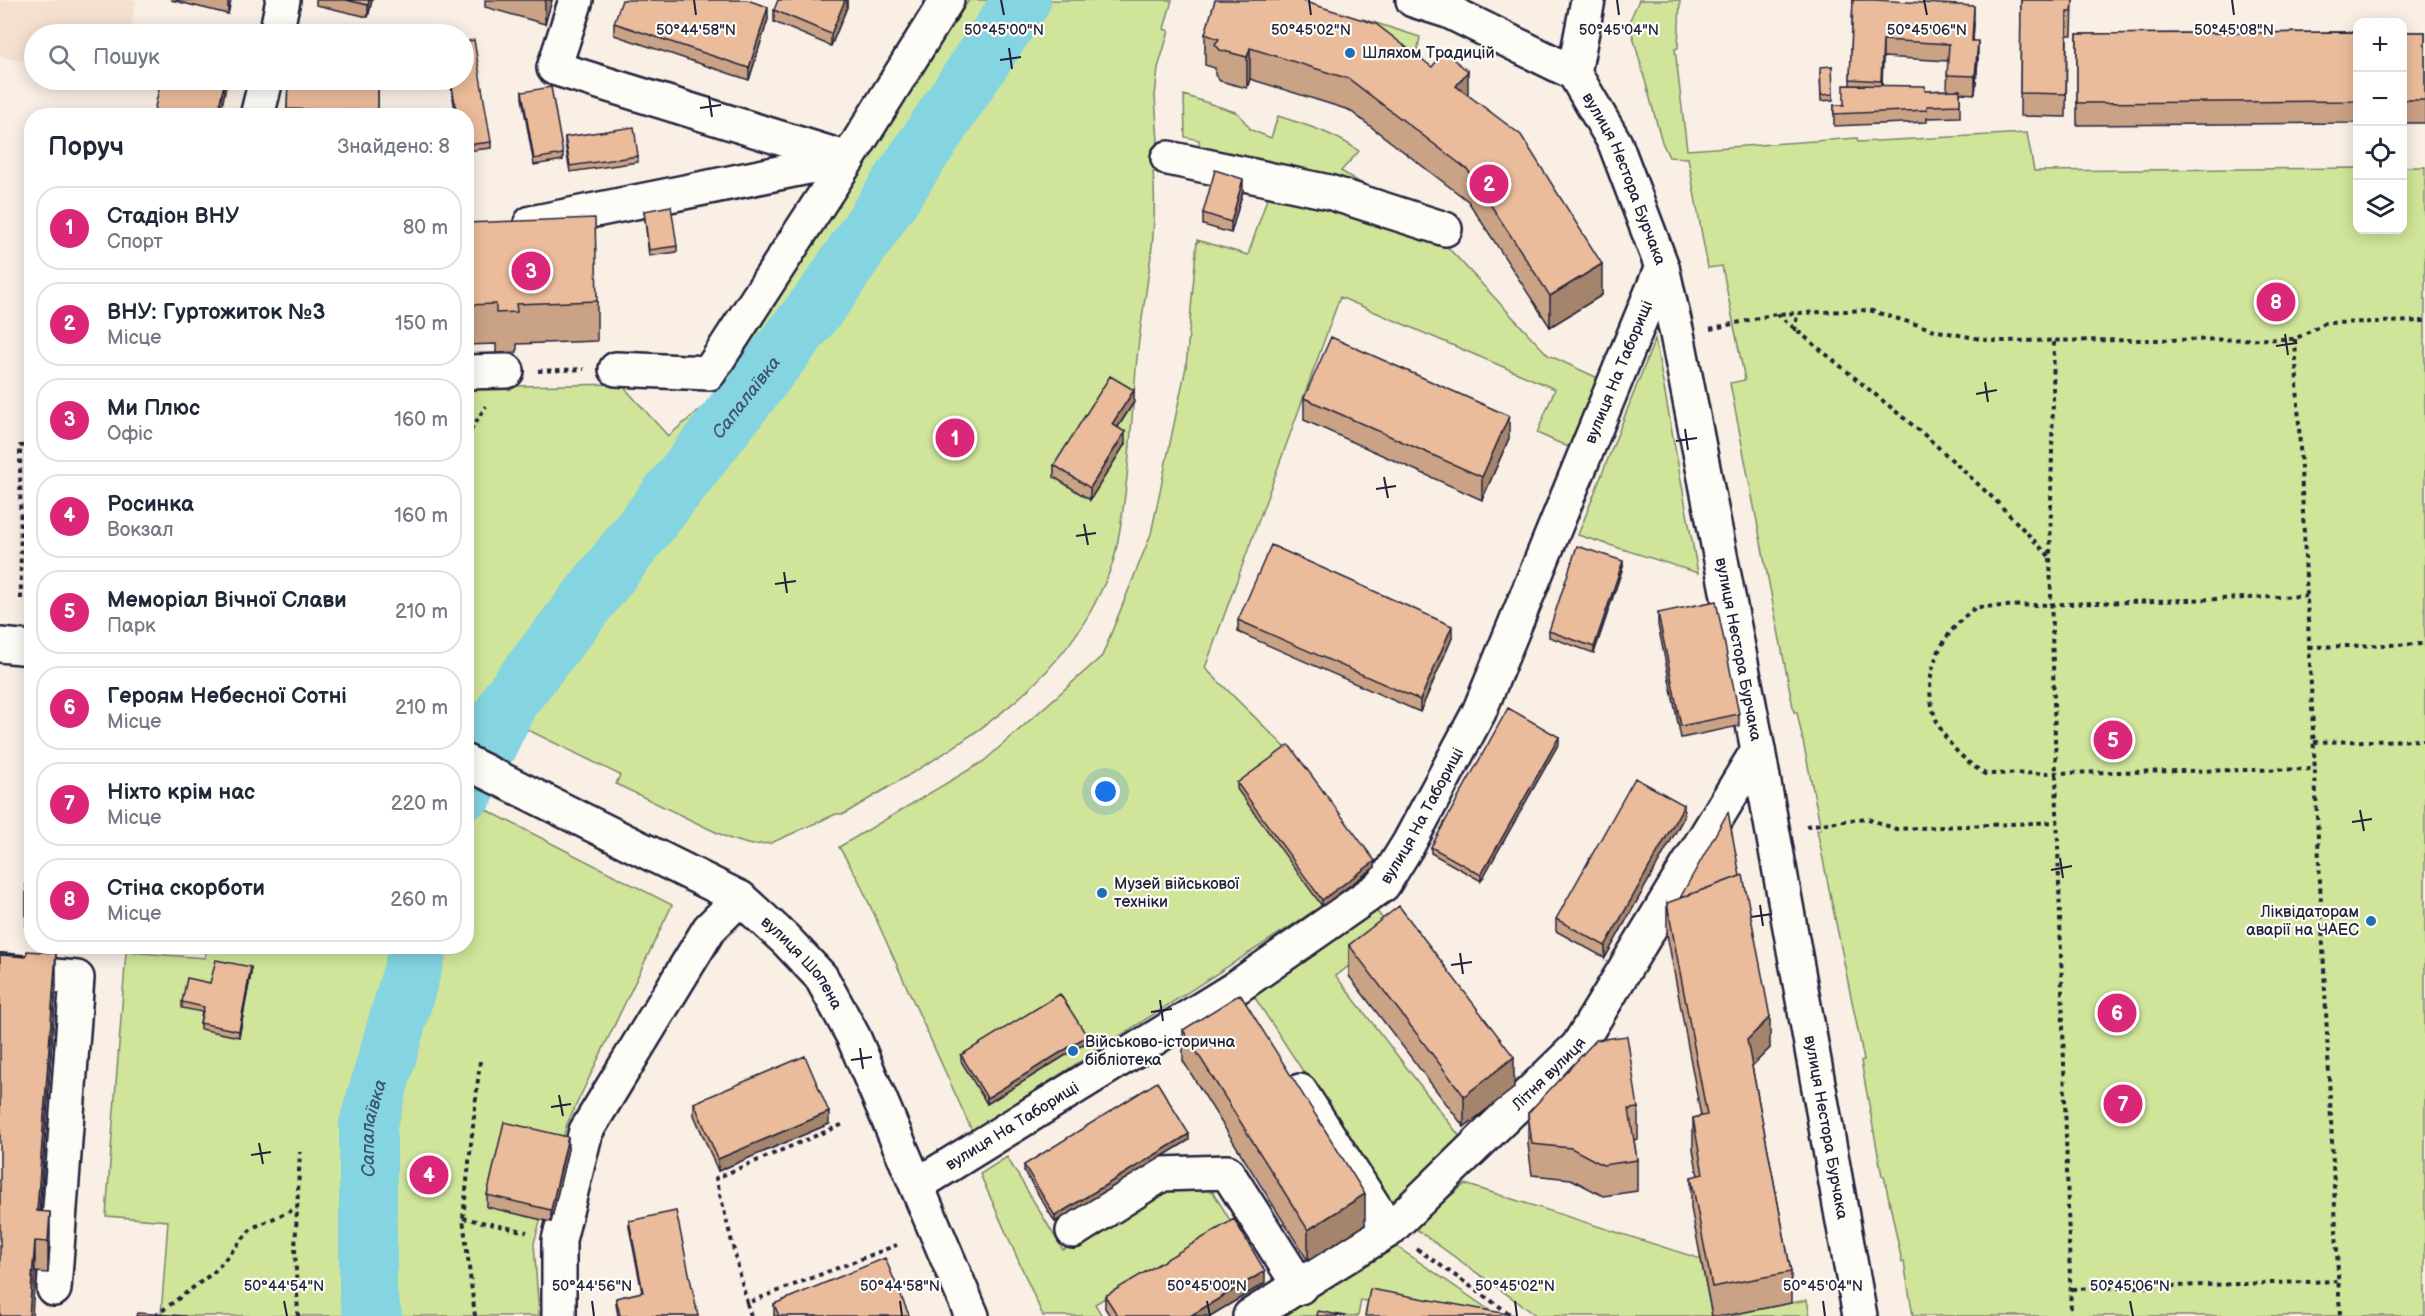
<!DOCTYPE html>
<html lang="uk">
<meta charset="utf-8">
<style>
body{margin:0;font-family:"Balsamiq Sans",sans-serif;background:#f6f6f7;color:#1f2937}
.controls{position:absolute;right:18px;top:18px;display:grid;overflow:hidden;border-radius:12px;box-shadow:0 3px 15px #0003}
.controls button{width:54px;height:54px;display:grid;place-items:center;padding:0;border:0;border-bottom:2px solid #e0e1e3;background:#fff;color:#1f2937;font:30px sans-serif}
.you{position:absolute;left:1106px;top:792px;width:21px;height:21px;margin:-15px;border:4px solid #fff;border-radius:50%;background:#1a73e8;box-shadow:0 0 0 9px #1a73e833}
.badge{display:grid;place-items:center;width:39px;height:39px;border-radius:50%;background:#db2777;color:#fff;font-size:20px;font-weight:700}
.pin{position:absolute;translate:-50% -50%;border:3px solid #fff;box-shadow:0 2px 6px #0006}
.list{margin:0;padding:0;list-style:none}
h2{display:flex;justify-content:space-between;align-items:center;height:78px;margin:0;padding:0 24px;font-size:26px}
h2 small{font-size:20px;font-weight:400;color:#747a83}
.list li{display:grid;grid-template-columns:39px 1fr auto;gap:18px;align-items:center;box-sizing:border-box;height:84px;margin:0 12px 12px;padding:0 12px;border:2px solid #e0e1e3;border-radius:24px}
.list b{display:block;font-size:22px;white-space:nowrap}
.list p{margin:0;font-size:20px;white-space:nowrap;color:#747a83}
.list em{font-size:20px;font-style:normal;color:#747a83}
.icon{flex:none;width:33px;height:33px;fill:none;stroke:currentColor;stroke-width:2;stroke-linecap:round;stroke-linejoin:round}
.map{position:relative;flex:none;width:2425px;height:1316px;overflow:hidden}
.search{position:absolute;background:#fff;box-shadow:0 3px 15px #0003;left:24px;top:24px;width:450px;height:66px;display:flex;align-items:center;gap:15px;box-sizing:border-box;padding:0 21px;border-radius:33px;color:#747a83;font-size:22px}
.panel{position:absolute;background:#fff;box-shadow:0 3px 15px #0003;left:24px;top:108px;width:450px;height:846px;border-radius:24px}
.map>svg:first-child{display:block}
</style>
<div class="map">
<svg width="2425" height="1316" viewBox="0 0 2425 1316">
<rect width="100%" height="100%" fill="#f9efe5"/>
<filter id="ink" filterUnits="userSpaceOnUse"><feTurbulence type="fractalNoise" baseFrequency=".0167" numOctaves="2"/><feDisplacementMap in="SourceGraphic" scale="12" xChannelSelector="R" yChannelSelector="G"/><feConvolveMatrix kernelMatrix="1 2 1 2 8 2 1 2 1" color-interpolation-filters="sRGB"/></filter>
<g filter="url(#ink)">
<path fill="#f5e0cf" d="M0 0H136L130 34H34V63L0 57Z"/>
<path fill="#d0e59a" stroke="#79846a" stroke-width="1.5" d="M969 0H1172L1164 29 1169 31 1158 68 1155 96 1160 172H1153C1159 232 1145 289 1138 348 1131 415 1130 483 1116 550 1112 570 1103 587 1094 605 1042 705 937 757 844 814H836L771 843 751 845 728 838 616 784 620 775 467 700 466 387 621 384 668 436 715 397Z
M1639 0H1680L1678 48 1675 49 1687 150 1857 138 1858 142 2027 133 2034 171 2357 168 2358 230H2402L2403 167H2425V1316H1913L1904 1262H1902L1884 1176H1882L1861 1061 1864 1060 1817 830 1821 829 1797 712H1794L1730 383 1745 380 1722 266 1708 268 1688 158 1669 157 1662 142 1629 22Z
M1363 19 1420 37 1416 58 1356 40Z
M1184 95 1238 113 1251 130 1271 138 1278 116C1306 125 1334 133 1359 151L1341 171 1425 223 1548 355 1602 380 1575 450 1537 433 1555 389 1340 297 1205 668 1289 751 1375 867 1322 906 972 1131 858 879 839 847 984 761 1102 656 1151 534 1186 367 1197 240 1248 255 1270 190 1202 167 1199 140 1185 137Z
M1655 339 1698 573 1578 535Z
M467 800 672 905 567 1124 534 1243 539 1316H161L168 1221 106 1216 126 952 205 958 206 946H466Z
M1376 910 1393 932 1336 976 1464 1142 1394 1210 1253 995Z
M1007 1157 1063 1250 1165 1189 1207 1182 1231 1222 1095 1304 1102 1316H1043L980 1174Z
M1465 1184 1701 1259 1712 1316H1537L1413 1227Z
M1393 1244 1498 1316H1448L1361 1300 1358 1316H1272Z
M1807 1300 1810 1316H1725Z"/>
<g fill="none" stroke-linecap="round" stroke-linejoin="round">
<g stroke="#84d4e1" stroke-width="58">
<path id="s1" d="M466 790 510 700 829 291 1022 0"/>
<path id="s2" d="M373 1316 368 1295V1124L419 946"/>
</g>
<defs>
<g id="minor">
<path d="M576 0 554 68 848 159 947 0"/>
<path d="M1413 0 1448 11 1574 73"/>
<path id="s3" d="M1588 0 1574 73 1615 143 1662 267 1677 334 1758 750 1860 1316"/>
<path d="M276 34 283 0"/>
<path d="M257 116 266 80"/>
<path d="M1168 158 1329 192 1445 229"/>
<path d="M531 223 843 160"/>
<path d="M616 369 709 373 848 159"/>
<path d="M466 372 507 371"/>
<path d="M0 645 32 648"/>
<path id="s4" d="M466 762 740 898 786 940 821 977 853 1036 972 1316"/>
<path d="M0 971 77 978 54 1289"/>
<path d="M1300 1091 1389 1230"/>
<path id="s5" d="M917 1185 1234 989 1383 885 1409 843 1479 712 1662 267"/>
<path d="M1073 1231 1162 1174 1227 1172 1300 1287"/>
<path d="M559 1316V1240L586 1131 709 929 740 898"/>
<path id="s6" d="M1250 1316 1389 1230 1578 1046 1758 750"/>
</g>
</defs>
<use href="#minor" stroke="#22223b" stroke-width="38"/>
<path stroke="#22223b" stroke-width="4" stroke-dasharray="4.5 4.5" stroke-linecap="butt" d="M1777 314 1927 437 1994 499 2049 556
M1710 329 1776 314 1869 310 1938 331 1991 341 2295 339 2325 323 2425 321
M1795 331 1797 313
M2295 339 2340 1316
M2054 342 2050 557 2071 1316
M538 371 584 369
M466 438 486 406
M2307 596 1976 607C1911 657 1916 731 1985 774L2315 769
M21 599 20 446 32 445
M2309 647 2425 644
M2314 742 2425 740
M1806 826 1866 818 1896 829 2057 822
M463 1218 527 1232
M1417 1249 1513 1316
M2072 1289 2339 1281
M747 1303 716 1178 846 1123
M155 1316 214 1272 252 1228 297 1208
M298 1316 295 1249 300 1152
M475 1316 463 1218 480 1061
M751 1316 747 1303 897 1245"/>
<use href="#minor" stroke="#fdfcf7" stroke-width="33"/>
</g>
<path fill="#caa285" stroke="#22223b" stroke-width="1.5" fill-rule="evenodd" d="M171 0H231L228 14Z
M316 0H372L368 17 316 5Z
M485 0H552L545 24 485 7Z
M847 0V7L831 46 774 22V10Z
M1853 0 1974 23 1973 41 1978 59 1975 94 1960 93V117L1927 118V122L1834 126V105H1844L1850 85ZM1883 57 1948 61 1947 90 1925 91 1882 86Z
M2021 0H2073L2072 35H2067L2066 117 2020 116Z
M768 19 749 80 614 35V23Z
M2358 32V123L2077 125V34Z
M2403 32H2425V123H2403Z
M1205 34 1468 95 1602 295 1550 327 1468 201 1349 110 1250 79 1247 88 1220 81 1215 75V68L1205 65Z
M1832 66 1833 100 1821 101 1820 73Z
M288 80H378V116H287Z
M450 80H464L491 142V148L466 151V116H456Z
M522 92 563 154V160L534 165 522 98Z
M565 137 638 156V162L570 172 565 143Z
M1243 191 1231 233 1203 225V213Z
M644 211 677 246V252L649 256Z
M466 223 597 301V341L517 344V352L496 353V344L466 345Z
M1304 398 1509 438 1482 500 1304 420Z
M1134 402 1118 427 1125 444 1090 500 1054 477V465Z
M1623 567 1594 653 1549 637V631Z
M1658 613 1739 714V726L1681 738 1658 625Z
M1238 620 1452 638 1420 712 1238 632Z
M1559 743 1481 881 1431 853V847Z
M1237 783 1375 867 1322 906 1237 789Z
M32 814V926H26V886Z
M1684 817 1605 958 1556 931V919Z
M1667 903 1770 1048 1752 1066 1791 1272V1303L1725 1316H1712L1691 1208V1177L1698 1176 1693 1149V1118L1701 1116 1667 934Z
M1349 945 1514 1088 1464 1127 1349 976Z
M251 973 239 1037 200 1029V1023L202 1012 182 1008V1002L210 983Z
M56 984 40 1211 50 1243 48 1273 35 1272 0 1316Z
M1183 1030 1365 1225 1308 1261 1183 1061Z
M1087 1042 987 1104 961 1061V1055Z
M694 1103 829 1124 718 1171 694 1115Z
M1638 1108V1139L1634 1140 1637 1160V1191L1603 1196 1571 1179 1532 1175 1528 1144V1113Z
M1189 1140 1055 1222 1024 1171V1165Z
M568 1149 551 1222 487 1207V1195Z
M629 1221 698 1316H618L616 1304V1298L642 1292 629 1227Z
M1265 1283 1210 1316H1110L1105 1308V1296Z
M774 1304 909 1316H774Z"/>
<path fill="#a4846c" stroke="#22223b" stroke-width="1.5" d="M229 0H231L228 14V2Z
M369 0H372L368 17V5Z
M546 0H552L545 24V2Z
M845 0H847V7L831 46V34Z
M1974 6V23L1972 58V41Z
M768 7V19L749 80V68Z
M1883 40V57L1881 98V81Z
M1978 41V59L1975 94V76Z
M1250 48V79L1247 88V57Z
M1468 71V102L1456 86Z
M225 80H226V87L220 116H217Z
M1243 179V191L1231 233V222Z
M1602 264V295L1550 327V296Z
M1134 390V402L1112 436V424Z
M1509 416V438L1482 500V477Z
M1125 432V444L1090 500V488Z
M1623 561V567L1594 653V647Z
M1452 626V638L1420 712V700Z
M1559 737V743L1481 881V875Z
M1684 805V817L1605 958V946Z
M1375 861V867L1322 906V900Z
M56 953V984L37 1242V1211Z
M251 967V973L239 1037V1031Z
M1770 1017V1048L1747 1071V1040Z
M1087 1036V1042L987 1104V1098Z
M1514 1057V1088L1464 1127V1096Z
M829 1112V1124L718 1171V1159Z
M1189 1134V1140L1055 1222V1216Z
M568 1137V1149L551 1222V1210Z
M1365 1194V1225L1308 1261V1230Z
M50 1212V1243L48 1273V1242Z
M35 1241V1272L32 1316H29Z
M1265 1271V1283L1210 1316H1190Z"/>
<path fill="#ebbc9b" stroke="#22223b" stroke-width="1.5" d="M346 0H369L368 5Z
M622 0H747L768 7 749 68 614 23Z
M778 0H845L831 34 774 10Z
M1215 0H1299L1376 24 1432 67 1444 52 1468 71 1456 86 1521 135 1602 264 1550 296 1468 170 1349 79 1250 48 1247 57 1220 50 1215 44 1219 39 1205 34Z
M1853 0H1875L1974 6 1972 41H1978L1975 76 1947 75 1949 44 1883 40 1881 81 1850 79Z
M2021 0H2073L2072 12H2067L2066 94 2020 93Z
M2358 32V101L2077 103V34Z
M2403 32H2425V100H2403Z
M474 40 491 142 466 145V116H457L451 80H464V42Z
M1832 66 1833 94 1821 95 1820 67Z
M161 80H225L217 116H153Z
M288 80H378V111L287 109Z
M1844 85 1925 86V91L1960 90V105L1927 106V110L1834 114V105H1844Z
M551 87 563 154 534 159 522 92Z
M634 127 638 156 570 166 565 137Z
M1215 170 1243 179 1231 222 1203 213Z
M671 206 677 246 649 250 644 211Z
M595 218 597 301 516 304 517 312 496 313V304L466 305V223Z
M1331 337 1509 416 1482 477 1304 398Z
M1110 376 1134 390 1112 424 1125 432 1090 488 1054 465Z
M1271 545 1452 626 1420 700 1238 620Z
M1577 546 1623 561 1594 647 1549 631Z
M1716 601 1739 714 1681 726 1658 613Z
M1508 708 1559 737 1481 875 1431 847Z
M1289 745 1375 861 1322 900 1237 783Z
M1635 778 1684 805 1605 946 1556 919Z
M1728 812 1740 876 1680 898Z
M32 814V886H26Z
M1743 875 1770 1017 1747 1040 1791 1272 1712 1287 1691 1177 1703 1174 1693 1118 1707 1115 1667 903Z
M1399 906 1514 1057 1464 1096 1349 945Z
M27 951 56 953 37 1211 50 1212 48 1242 35 1241 29 1316H0V955L26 957Z
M216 960 251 967 239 1031 200 1023 204 1007 182 1002 187 978 210 983Z
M1060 994 1087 1036 987 1098 961 1055Z
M1240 994 1365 1194 1308 1230 1183 1030Z
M1627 1036 1638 1108 1629 1109 1637 1160 1603 1165 1571 1148 1532 1144 1528 1113 1596 1040Z
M805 1056 829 1112 718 1159 694 1103Z
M1157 1082 1189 1134 1055 1216 1024 1165Z
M504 1122 568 1137 551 1210 487 1195Z
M676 1211 698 1316H620L616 1298 643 1292 629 1221Z
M1234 1219 1265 1271 1190 1316H1118L1105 1296Z
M885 1258 909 1315 906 1316H779L774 1304Z
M1370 1289 1519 1316H1365Z
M1318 1311 1345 1316H1317Z
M137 1313 186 1316H136Z"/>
</g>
<path fill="none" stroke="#22223b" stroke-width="2" d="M694 0 696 15M1001 0 1004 15M1309 0 1311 15M1617 0 1619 15M1924 0 1927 15M2232 0 2234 15M1009 48 1012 69M1000 60 1021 57M709 96 712 117M700 108 721 105M2285 334 2288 355M2276 346 2297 343M1985 382 1988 402M1976 394 1997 390M1685 429 1688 450M1676 441 1697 438M1384 477 1388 498M1376 489 1396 486M1084 524 1088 545M1076 536 1096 533M784 572 787 593M775 584 796 581M2360 810 2364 831M2352 822 2372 819M2060 858 2063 878M2051 870 2072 866M1760 905 1763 926M1751 917 1772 914M1460 953 1463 974M1451 965 1472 962M1160 1000 1163 1021M1151 1012 1172 1009M860 1048 863 1069M851 1060 872 1057M559 1095 563 1116M551 1107 571 1104M259 1143 263 1164M251 1155 271 1152M284 1301 287 1316M592 1301 594 1316M900 1301 902 1316M1207 1301 1210 1316M1515 1301 1517 1316M1823 1301 1825 1316M2130 1301 2133 1316"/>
<g fill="#1f6fb2" stroke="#fdfcf7" stroke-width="2">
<circle cx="1350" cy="53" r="6"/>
<circle cx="1102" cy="893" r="6"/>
<circle cx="2371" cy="921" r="6"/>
<circle cx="1073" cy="1051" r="6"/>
</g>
<g text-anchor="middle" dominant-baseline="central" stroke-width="4.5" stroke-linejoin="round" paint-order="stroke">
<g font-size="16" fill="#22223b" stroke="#fdfcf7" text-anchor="start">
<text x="1362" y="53">Шляхом Традицій</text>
<text x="1114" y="884">Музей військової<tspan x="1114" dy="18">техніки</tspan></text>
<text x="2359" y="912" text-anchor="end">Ліквідаторам<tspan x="2359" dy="18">аварії на ЧАЕС</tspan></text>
<text x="1085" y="1042">Військово-історична<tspan x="1085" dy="18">бібліотека</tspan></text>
</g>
<g font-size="16" fill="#22223b" stroke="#fdfcf7">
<text stroke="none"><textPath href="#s3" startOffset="192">вулиця Нестора Бурчака</textPath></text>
<text stroke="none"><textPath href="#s5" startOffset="1120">вулиця На Таборищі</textPath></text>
<text stroke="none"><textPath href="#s3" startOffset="678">вулиця Нестора Бурчака</textPath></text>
<text stroke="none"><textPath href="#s5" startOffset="634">вулиця На Таборищі</textPath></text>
<text stroke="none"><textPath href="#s4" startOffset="396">вулиця Шопена</textPath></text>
<text stroke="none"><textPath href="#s6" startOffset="387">Літня вулиця</textPath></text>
<text stroke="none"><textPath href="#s5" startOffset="112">вулиця На Таборищі</textPath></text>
<text stroke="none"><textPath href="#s3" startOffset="1164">вулиця Нестора Бурчака</textPath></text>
</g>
<g font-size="18" font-style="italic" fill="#3f576d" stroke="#fdfcf7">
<text stroke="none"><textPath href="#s1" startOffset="484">Сапалаївка</textPath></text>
<text stroke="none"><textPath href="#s2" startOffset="189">Сапалаївка</textPath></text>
</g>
</g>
<g font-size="15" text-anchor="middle" fill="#22223b" stroke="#fdfcf7" stroke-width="4.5" stroke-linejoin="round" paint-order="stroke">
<text x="696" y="35">50°44'58"N</text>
<text x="1004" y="35">50°45'00"N</text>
<text x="1311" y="35">50°45'02"N</text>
<text x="1619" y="35">50°45'04"N</text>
<text x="1927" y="35">50°45'06"N</text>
<text x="2234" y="35">50°45'08"N</text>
<text x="284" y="1291">50°44'54"N</text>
<text x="592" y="1291">50°44'56"N</text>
<text x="900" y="1291">50°44'58"N</text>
<text x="1207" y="1291">50°45'00"N</text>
<text x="1515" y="1291">50°45'02"N</text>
<text x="1823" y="1291">50°45'04"N</text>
<text x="2130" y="1291">50°45'06"N</text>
</g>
</svg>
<div class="controls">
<button>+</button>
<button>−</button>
<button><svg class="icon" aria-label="locate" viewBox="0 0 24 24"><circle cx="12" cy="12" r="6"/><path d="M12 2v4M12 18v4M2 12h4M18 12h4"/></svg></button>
<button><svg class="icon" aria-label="layers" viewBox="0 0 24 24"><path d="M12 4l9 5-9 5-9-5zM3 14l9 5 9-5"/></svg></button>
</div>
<div class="you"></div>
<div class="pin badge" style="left:955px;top:438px">1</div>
<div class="pin badge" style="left:1489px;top:184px">2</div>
<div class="pin badge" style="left:531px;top:271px">3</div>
<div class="pin badge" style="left:429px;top:1175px">4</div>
<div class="pin badge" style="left:2113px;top:740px">5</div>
<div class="pin badge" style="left:2117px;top:1013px">6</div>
<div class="pin badge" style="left:2123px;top:1104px">7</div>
<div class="pin badge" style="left:2276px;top:302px">8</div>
<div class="search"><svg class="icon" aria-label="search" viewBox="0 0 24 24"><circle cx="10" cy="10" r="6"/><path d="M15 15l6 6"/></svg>Пошук</div>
<section class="panel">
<h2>Поруч<small>Знайдено: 8</small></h2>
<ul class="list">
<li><span class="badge">1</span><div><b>Стадіон ВНУ</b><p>Спорт</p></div><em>80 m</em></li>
<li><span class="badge">2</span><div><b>ВНУ: Гуртожиток №3</b><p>Місце</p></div><em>150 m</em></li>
<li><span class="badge">3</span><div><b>Ми Плюс</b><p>Офіс</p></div><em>160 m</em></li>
<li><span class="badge">4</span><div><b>Росинка</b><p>Вокзал</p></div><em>160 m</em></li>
<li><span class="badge">5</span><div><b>Меморіал Вічної Слави</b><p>Парк</p></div><em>210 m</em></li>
<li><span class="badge">6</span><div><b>Героям Небесної Сотні</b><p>Місце</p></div><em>210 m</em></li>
<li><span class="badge">7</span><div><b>Ніхто крім нас</b><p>Місце</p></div><em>220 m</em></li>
<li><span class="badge">8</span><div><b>Стіна скорботи</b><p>Місце</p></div><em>260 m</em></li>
</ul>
</section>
</div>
